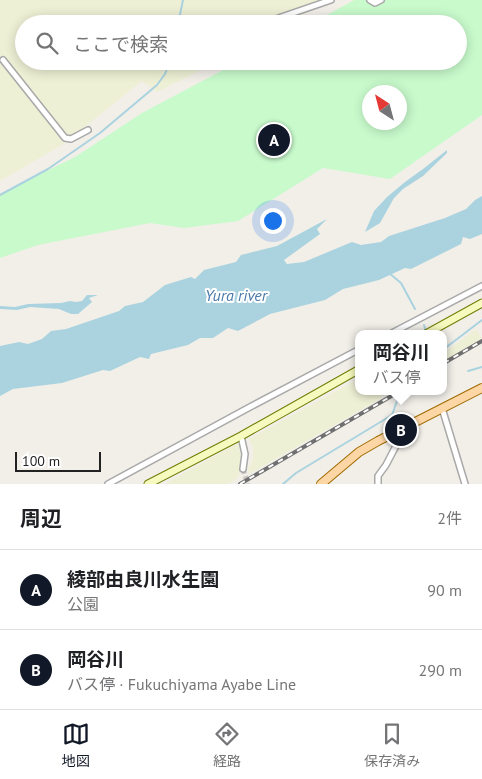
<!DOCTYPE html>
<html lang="ja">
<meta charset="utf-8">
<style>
body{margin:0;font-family:"PT Sans","Noto Sans JP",sans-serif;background:#f6f6f6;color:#202124}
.compass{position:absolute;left:362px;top:85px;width:45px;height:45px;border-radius:50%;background:#fff;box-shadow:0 2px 12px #0003;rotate:324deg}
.scale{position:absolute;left:15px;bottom:12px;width:86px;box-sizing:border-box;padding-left:5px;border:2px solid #222;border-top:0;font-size:14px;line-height:18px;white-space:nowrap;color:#222;-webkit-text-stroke:4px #fff;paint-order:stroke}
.you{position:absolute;left:272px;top:220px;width:18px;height:18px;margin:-12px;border:4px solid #fff;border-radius:50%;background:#1a73e8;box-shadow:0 0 0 8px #1a73e833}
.badge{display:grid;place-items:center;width:32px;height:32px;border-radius:50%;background:#111827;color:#fff;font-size:16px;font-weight:700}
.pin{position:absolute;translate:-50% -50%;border:2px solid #fff;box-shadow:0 1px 5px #0006}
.popup{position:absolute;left:355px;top:330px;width:92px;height:65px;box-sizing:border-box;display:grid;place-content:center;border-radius:10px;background:#fff;filter:drop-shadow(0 1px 4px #0005);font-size:16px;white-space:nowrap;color:#757577}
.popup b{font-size:19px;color:#202124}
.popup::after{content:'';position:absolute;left:50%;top:100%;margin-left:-10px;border:10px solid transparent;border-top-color:#fff}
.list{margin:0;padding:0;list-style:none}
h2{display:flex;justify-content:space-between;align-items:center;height:65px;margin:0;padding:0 20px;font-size:21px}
h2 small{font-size:16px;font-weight:400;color:#757577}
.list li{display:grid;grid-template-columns:32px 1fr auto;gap:15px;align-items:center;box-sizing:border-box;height:80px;padding:0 20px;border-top:1px solid #e0e0e0}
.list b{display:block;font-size:19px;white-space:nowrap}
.list p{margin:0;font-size:16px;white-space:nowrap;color:#757577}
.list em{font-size:16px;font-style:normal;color:#757577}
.icon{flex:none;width:28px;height:28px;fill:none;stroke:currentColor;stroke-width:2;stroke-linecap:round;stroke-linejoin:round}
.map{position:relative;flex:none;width:482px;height:484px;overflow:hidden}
.search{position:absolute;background:#fff;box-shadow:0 2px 12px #0003;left:15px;right:15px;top:15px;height:55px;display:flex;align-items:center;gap:12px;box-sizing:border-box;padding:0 18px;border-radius:28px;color:#757577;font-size:19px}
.sheet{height:225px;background:#fff}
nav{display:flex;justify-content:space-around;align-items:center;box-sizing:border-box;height:70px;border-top:1px solid #e0e0e0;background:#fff;font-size:14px;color:#757577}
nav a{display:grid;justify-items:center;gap:2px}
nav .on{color:#111827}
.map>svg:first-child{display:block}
</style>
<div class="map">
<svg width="482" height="484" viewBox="0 0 482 484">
<rect width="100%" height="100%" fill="#f2efe9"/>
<path fill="#eef0d5" d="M0 0H331L287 24H24V61H219L157 92 142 81 62 145 0 181Z
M476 329 482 338 447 360 444 353Z
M358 379V391H387L380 399 249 474 248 468 251 464 253 459V448L249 439Z
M238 443 241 457 239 476 235 480 228 484H165Z"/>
<path fill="#c8facc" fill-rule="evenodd" d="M354 0H482V115L390 179 323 168 238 221 184 228 150 223 38 245 0 258V194L75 157 142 113 240 61H458V24H311ZM370 92H400V122H370Z"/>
<path fill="#aad3df" d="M447 150V153L423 176 403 189 394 198 380 223 365 232 374 211 387 197 405 182 423 169Z
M482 196V234L470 239 463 237 461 244 411 269 405 268 379 280 343 289 325 300 270 314 238 331 228 328 213 338H200L188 345 151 354 149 359 140 357 110 371 103 370 62 383 13 389 0 396V346L19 342 28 344 42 339 51 331 66 329 119 311 125 306 143 302 165 285 191 277 195 279 204 270 236 262 241 255 277 246 327 219 317 229 320 234 284 260 287 264 304 262 352 242 361 245 381 242 389 236 445 218 466 209 475 200Z
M87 295H98L89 298 92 302 78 314H71L59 309 30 307 17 310 0 309V306L15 307 28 304 61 303 70 301 76 302 82 301Z"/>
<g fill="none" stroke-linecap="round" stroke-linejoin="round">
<path stroke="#aad3df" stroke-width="2" d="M178 24 183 0
M0 195 48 169 100 133 157 85 165 74 170 61
M389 273 401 283 415 309
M424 325 426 332
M444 349 482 320
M468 371 482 367
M397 401 417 391
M283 484 296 473 392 415 397 401 396 391"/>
<path stroke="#c8c6c1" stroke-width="5" stroke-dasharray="5 2.5" stroke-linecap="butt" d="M243 469 248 484"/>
<defs>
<path id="street" d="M370 0 375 3 381 0
M261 24 331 0
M3 60 65 138 71 139 88 130
M390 334 482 286
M442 408 465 484
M241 436 245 454 243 469
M108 484 250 407 358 350
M378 484V476L386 465 399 440 397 431"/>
<path id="secondary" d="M426 334 482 303
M148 484 241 436 358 370"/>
<path id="primary" d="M321 484 359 452 378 441 482 388"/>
</defs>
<use href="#street" stroke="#a9a9a9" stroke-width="8"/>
<use href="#secondary" stroke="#707d05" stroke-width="9"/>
<use href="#primary" stroke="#a06b00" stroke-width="10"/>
<use href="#street" stroke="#fff" stroke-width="5"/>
<use href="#secondary" stroke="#f7fabf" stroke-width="7"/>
<use href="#primary" stroke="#fcd6a4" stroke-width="8"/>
<defs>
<path id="rail" d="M444 363 482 341
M240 484 400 391"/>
</defs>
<use href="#rail" stroke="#707070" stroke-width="4"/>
<use href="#rail" stroke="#fff" stroke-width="2" stroke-dasharray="5.5" stroke-linecap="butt"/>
</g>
<g text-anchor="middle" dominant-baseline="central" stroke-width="4" stroke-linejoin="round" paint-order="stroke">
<g font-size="16" font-style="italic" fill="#4a7aab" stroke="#fff">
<text x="236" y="295">Yura river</text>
</g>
</g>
</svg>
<svg class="compass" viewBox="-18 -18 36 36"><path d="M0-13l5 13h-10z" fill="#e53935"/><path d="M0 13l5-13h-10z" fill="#757577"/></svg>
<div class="scale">100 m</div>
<div class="you"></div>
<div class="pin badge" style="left:274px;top:140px">A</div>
<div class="pin badge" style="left:401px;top:430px">B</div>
<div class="popup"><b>岡谷川</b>バス停</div>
<div class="search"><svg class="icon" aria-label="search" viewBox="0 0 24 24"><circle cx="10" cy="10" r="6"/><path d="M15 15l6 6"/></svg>ここで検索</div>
</div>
<section class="sheet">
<h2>周辺<small>2件</small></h2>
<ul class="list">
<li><span class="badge">A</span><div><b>綾部由良川水生園</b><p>公園</p></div><em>90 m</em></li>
<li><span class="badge">B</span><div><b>岡谷川</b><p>バス停 · Fukuchiyama Ayabe Line</p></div><em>290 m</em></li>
</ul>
</section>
<nav>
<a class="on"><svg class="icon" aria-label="map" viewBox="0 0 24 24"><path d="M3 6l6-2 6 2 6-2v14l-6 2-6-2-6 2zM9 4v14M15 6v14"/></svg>地図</a>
<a><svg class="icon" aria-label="directions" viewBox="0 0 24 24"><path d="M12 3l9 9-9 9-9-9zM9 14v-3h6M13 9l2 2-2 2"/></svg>経路</a>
<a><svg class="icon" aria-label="saved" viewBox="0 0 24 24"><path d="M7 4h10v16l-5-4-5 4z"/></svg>保存済み</a>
</nav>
